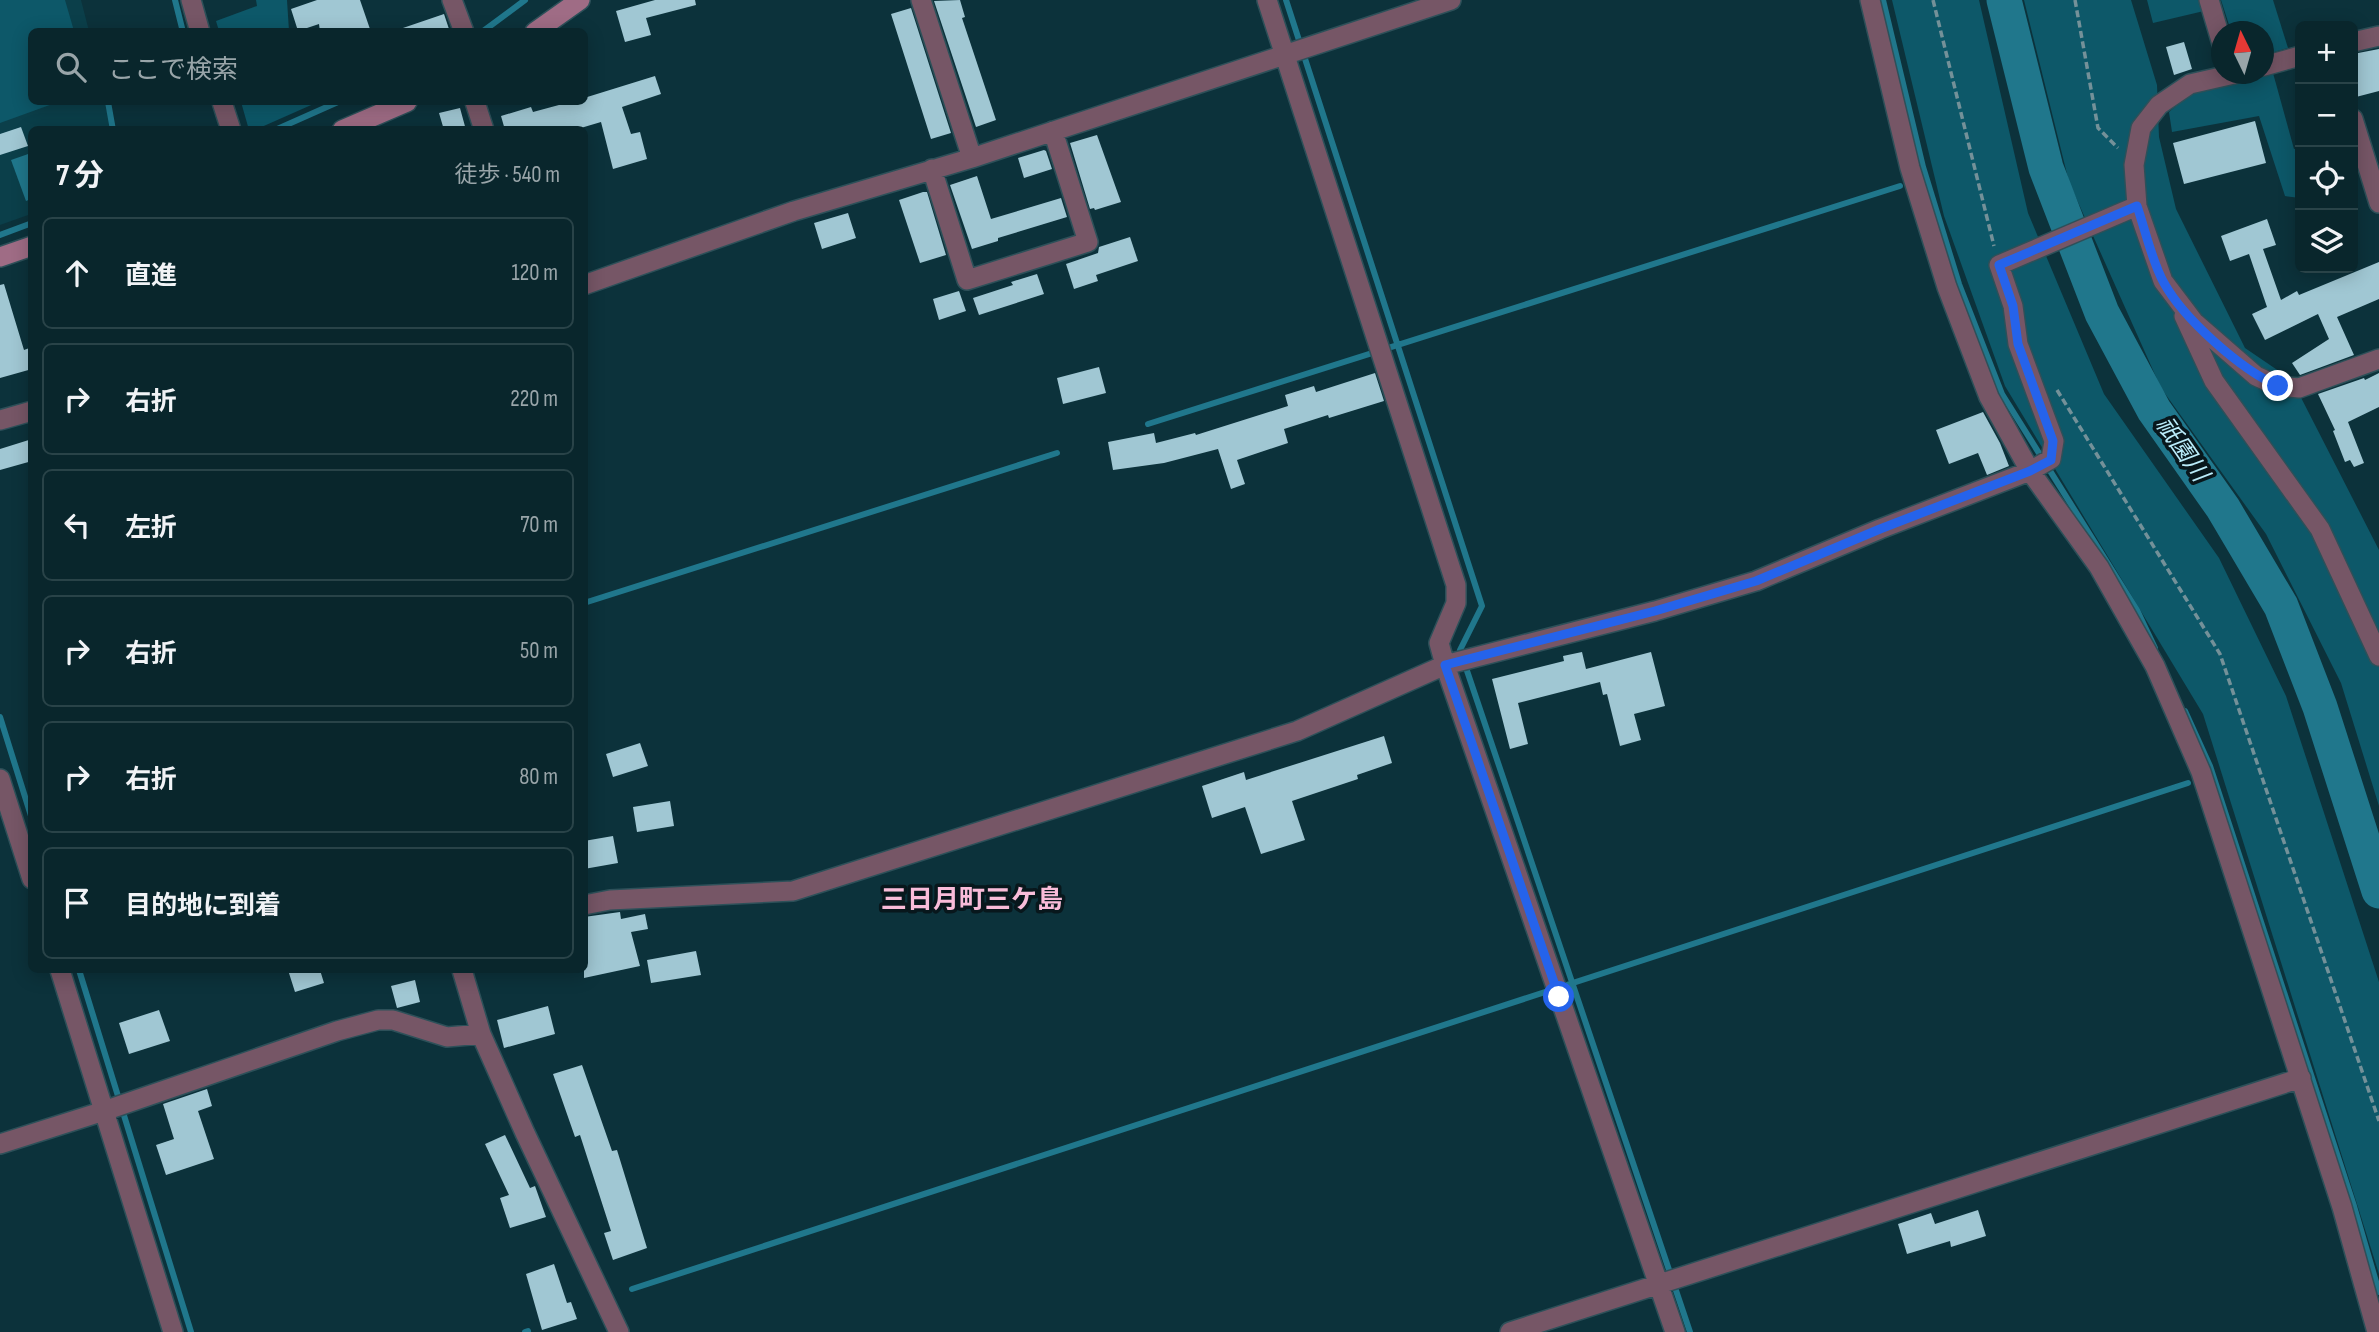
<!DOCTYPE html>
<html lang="ja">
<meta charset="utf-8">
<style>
body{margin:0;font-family:"Sofia Sans Condensed","Noto Sans JP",sans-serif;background:#173238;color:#f1f3f6}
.controls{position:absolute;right:21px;top:21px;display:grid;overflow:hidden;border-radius:10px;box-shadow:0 4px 18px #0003}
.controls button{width:63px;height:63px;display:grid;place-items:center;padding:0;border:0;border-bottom:2px solid #294348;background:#09262c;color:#f1f3f6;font:35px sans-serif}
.compass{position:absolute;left:2211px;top:21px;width:63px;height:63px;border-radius:50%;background:#09262c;box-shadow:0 4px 18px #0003;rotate:355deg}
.stop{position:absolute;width:21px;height:21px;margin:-16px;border:5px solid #2563eb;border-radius:50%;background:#fff}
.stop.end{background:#2563eb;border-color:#fff;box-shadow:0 2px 7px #0008}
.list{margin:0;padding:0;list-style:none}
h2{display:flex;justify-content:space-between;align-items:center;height:91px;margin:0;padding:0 28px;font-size:30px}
h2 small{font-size:23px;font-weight:400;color:#99a5a9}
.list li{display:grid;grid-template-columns:46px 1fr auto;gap:21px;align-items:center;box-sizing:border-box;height:112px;margin:0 14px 14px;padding:0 14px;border:2px solid #294348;border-radius:10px}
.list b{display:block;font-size:26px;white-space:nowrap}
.list em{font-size:23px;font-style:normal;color:#99a5a9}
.icon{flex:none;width:38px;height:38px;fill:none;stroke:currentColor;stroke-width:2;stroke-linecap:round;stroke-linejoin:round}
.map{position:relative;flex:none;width:2379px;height:1332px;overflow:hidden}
.search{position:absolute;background:#09262c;box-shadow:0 4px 18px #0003;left:28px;top:28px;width:560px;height:77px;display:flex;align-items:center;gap:18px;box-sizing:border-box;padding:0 24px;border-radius:10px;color:#99a5a9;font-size:26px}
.panel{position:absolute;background:#09262c;box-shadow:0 4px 18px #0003;left:28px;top:126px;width:560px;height:847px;border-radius:10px}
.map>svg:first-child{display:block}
</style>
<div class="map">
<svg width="2379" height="1332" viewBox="0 0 2379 1332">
<rect width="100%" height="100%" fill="#0c323b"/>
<path fill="#0b3f4a" d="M0 0H81L89 31 32 32V102H105L111 129 32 130 31 214 0 225Z"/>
<path fill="#0d5869" d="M0 0H65L74 31 32 32V102H58L0 123Z
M256 0H287L289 31H219L216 21 257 6Z
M1892 0H1979L2028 213 2104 394 2219 558 2286 696 2379 982V1274L2203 714 2005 386 1944 216Z
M2024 0H2131L2157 85 2159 137 2176 209 2245 348 2292 380 2379 550V806L2341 683 2266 534 2161 388 2069 182Z
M2147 0H2201L2204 11 2153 23Z
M2221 0H2273L2288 48 2264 55V32L2231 31Z
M2273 73 2294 149 2300 148V198L2285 196 2259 116 2172 132 2169 112 2191 93Z
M241 102H318L257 129 249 130Z"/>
<path fill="#20778c" d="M31 153V199L26 201 11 160Z"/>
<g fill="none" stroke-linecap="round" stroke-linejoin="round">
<path stroke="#20778c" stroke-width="6" d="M175 0 183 32
M1286 0 1482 606 1460 650 1690 1332
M1883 0 1923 167 1959 284 2002 394 2137 610 2155 648
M482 32 525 0
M108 102 113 130
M275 130 338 102
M0 235 32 223
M1148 424 1900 186
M584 603 1057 453
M2185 711 2210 766 2354 1206 2379 1292
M0 717 32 819
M79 970 191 1332
M632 1289 2188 783
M525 1332 528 1331"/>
<path stroke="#20778c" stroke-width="35" d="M2004 0 2046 168 2102 313 2154 410 2223 508 2281 606 2320 707 2379 891"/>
</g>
<path fill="#a0c7d3" d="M317 0H360L371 32H320L319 24 298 31 291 9Z
M655 0H695L696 5 646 18 651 35 625 42 616 11Z
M960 0 965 17 962 18 996 120 976 127 934 1Z
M911 8 951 133 931 139 891 14Z
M444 14 450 32H401L400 29Z
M2184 42 2192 69 2174 75 2166 47Z
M2379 49V91L2356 97 2353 85V54Z
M655 76 661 94 622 107 631 134 640 132 647 159 613 169 601 122 574 130H505L501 116 531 107 533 112 570 102H584V98Z
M460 108 466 130H444L439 113Z
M2255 121 2266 163 2184 184 2173 143Z
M21 127 28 146 0 155V134Z
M1097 135 1121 202 1095 210 1094 208 1090 209 1070 143Z
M1044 150 1046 151 1052 169 1024 178 1018 158Z
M977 176 991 219 1061 198 1067 217 998 238V241L972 249 950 185Z
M923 192H927L946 255 920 263 899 200Z
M848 213 856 238 822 249 814 223Z
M2267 219 2276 245 2263 249 2281 300 2297 291 2299 295 2379 262V299L2337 317 2354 355 2300 375 2292 363 2329 339 2318 314 2265 340 2252 314 2267 307 2249 254 2230 261 2221 236Z
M1130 237 1138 261 1096 275 1098 281 1074 289 1066 264 1098 253 1099 247Z
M1037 274 1044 294 979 315 973 298 1013 285 1011 282Z
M4 284 24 350 32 347V369L0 378V285Z
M959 291 966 311 939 320 933 299Z
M1099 367 1106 393 1063 404 1057 378Z
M1375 373 1384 401 1329 418 1328 415 1284 429 1288 443 1237 460 1245 484 1231 489 1218 449 1164 463 1113 470 1108 442 1154 433 1156 443 1195 433 1196 435 1288 406 1285 395 1314 386 1316 392Z
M2379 373V407L2348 422 2364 463 2354 467 2350 460 2345 462 2333 431 2335 430 2318 394 2364 378 2365 380Z
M1983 412 2000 443 2009 466 1987 475 1978 453 1949 464 1936 430Z
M32 439V461L0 470V449Z
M1582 652 1586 669 1651 652 1665 706 1634 714 1641 740 1620 746 1607 694 1603 695 1600 682 1518 703 1528 744 1510 749 1492 679 1564 661 1563 656Z
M1384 736 1392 763 1357 775 1358 779 1292 801 1305 840 1261 854 1245 807 1212 818 1202 786 1244 772 1246 780Z
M640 743 648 766 613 777 606 754Z
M670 801 674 826 637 832 633 807Z
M613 836 618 863 584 869V841Z
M620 912 621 919 645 914 648 929 631 932 640 966 584 978V917Z
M696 951 701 975 651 983 647 960Z
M288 970H320L324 983 295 992Z
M415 980 420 1002 397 1008 391 986Z
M548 1006 555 1034 504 1048 497 1020Z
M159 1010 170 1041 129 1054 119 1023Z
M582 1065 612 1151 617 1150 647 1248 613 1260 604 1233 611 1231 580 1135 575 1137 553 1074Z
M207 1089 212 1106 198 1111 214 1159 166 1175 156 1145 174 1139 163 1104Z
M505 1135 530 1188 535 1186 546 1217 510 1228 500 1198 509 1195 485 1144Z
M1978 1210 1986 1236 1951 1247 1950 1241 1907 1254 1898 1224 1931 1213 1935 1224Z
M554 1264 567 1303 571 1302 577 1319 542 1330 526 1274Z"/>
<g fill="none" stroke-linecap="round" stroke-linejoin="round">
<defs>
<path id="minor" d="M191 0 200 32
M452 0 464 32
M921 0 972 158
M1267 0 1456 585V603L1439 643 1445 665 1675 1332
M1870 0 1910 168 1947 287 1989 397 2030 471 2099 567 2155 666 2201 772 2342 1207 2377 1332
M2209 0 2222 44
M2353 42 2379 36
M2264 66 2300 56
M2234 74 2190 84 2159 105 2141 128 2134 165 2137 206 2163 281 2194 322 2256 376 2278 386 2299 388 2379 359
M222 102 231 130
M475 102 484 130
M2353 119 2379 203
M932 169 967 280 1088 242 1053 131
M584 285 794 211 972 158 1451 0
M2184 316 2214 381 2320 529 2379 656
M0 420 32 411
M0 779 32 879
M584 905 610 900 793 891 1297 731 1445 665 1655 611 1756 581 1880 529 2030 471 2051 459 2054 441 2018 344 2013 306 1999 265 2137 206
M60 970 173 1332
M481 1034 525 1133 619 1332
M0 1144 104 1111 337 1031 378 1020H393L447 1037 481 1034 462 970
M1510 1332 2301 1078"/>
<path id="secondary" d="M535 32 580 0
M342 130 407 102
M0 257 32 246"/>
</defs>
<use href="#minor" stroke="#2d5059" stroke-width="22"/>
<use href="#secondary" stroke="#2d5059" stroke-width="22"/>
<path stroke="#749199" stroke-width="3.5" stroke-dasharray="7 3.5" stroke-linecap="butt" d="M1933 0 1994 246
M2075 0 2098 128 2118 148
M2057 390 2220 654 2379 1121"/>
<use href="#minor" stroke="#765666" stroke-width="19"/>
<use href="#secondary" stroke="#9f6c85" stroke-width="19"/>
</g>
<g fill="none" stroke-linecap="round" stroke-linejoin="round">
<path stroke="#2563eb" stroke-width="9" d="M1559 997 1445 665 1655 611 1756 581 1880 529 2030 471 2051 460 2053 441 2018 344 2013 306 1999 265 2137 206C2145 229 2152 262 2164 283 2184 319 2240 369 2278 386"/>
</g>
<g text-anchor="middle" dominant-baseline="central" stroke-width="7" stroke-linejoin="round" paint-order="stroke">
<g font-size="24" font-style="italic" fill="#baecfa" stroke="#08171c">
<text transform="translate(2182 449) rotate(55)">祇園川</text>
</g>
<g font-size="26" font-weight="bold" fill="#f9bcd9" stroke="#08171c">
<text x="972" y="900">三日月町三ケ島</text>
</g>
</g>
</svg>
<div class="controls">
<button>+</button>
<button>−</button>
<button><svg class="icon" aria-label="locate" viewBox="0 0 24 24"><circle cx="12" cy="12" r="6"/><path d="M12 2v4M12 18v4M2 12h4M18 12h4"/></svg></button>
<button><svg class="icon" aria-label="layers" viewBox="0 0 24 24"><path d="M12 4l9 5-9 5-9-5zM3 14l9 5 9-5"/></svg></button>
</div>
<svg class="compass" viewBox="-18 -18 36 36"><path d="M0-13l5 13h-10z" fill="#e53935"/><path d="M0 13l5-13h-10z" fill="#99a5a9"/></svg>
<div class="stop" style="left:1559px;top:997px"></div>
<div class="stop end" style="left:2278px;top:386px"></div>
<div class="search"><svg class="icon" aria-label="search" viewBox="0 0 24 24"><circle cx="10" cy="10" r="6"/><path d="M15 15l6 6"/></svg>ここで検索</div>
<section class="panel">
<h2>7 分<small>徒歩 · 540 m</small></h2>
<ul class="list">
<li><svg class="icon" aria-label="ahead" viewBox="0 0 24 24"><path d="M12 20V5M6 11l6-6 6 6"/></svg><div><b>直進</b></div><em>120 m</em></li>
<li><svg class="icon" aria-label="right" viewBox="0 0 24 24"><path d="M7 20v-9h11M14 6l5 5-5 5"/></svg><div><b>右折</b></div><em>220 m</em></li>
<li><svg class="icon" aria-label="left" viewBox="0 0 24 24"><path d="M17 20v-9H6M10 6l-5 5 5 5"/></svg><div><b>左折</b></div><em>70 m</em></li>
<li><svg class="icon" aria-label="right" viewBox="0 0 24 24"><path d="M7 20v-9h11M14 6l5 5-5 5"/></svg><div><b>右折</b></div><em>50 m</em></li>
<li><svg class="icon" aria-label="right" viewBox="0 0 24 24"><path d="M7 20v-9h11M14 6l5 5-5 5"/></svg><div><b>右折</b></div><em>80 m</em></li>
<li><svg class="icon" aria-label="arrive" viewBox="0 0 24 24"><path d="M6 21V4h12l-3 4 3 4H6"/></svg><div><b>目的地に到着</b></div></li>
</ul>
</section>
</div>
